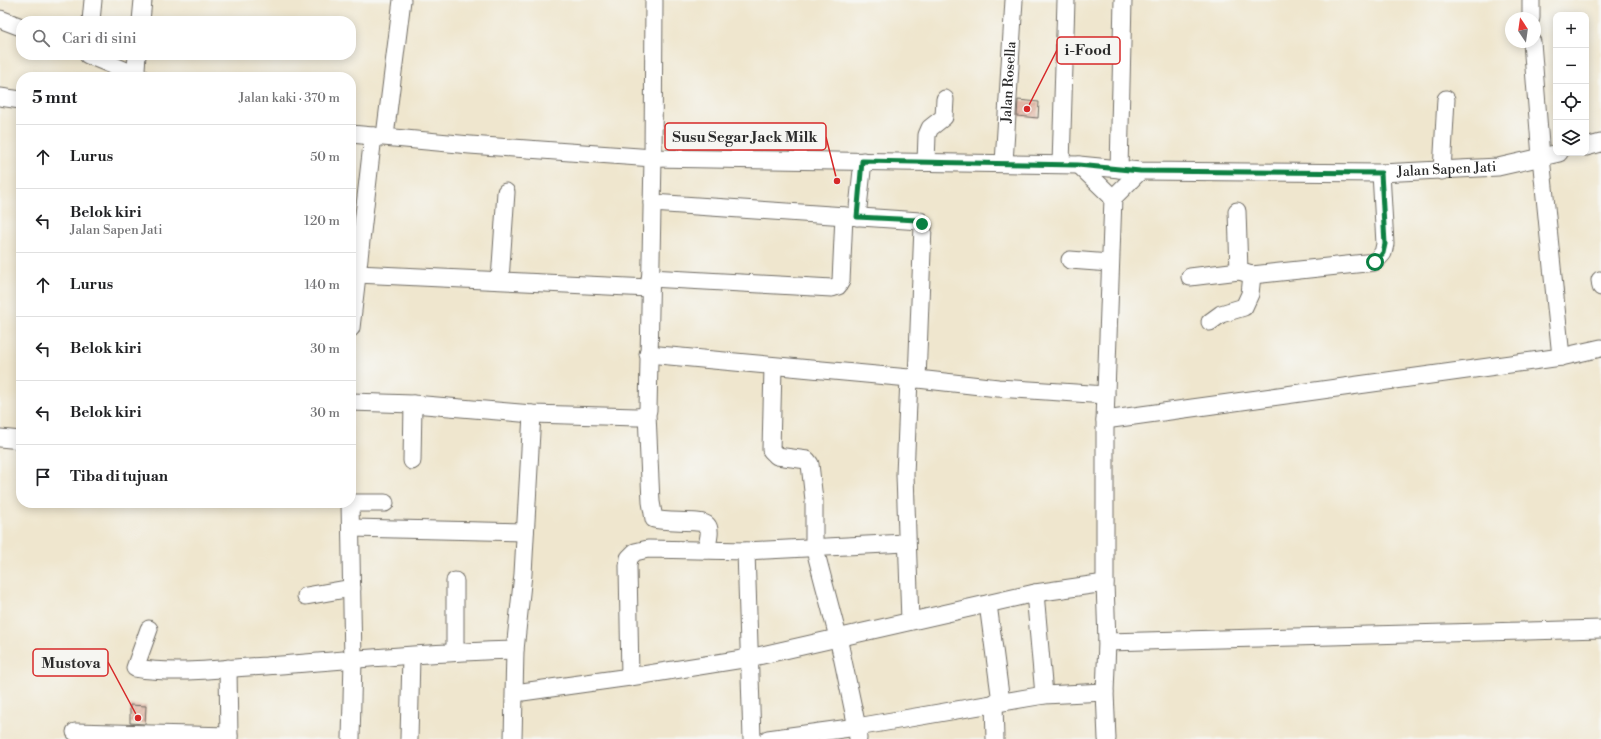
<!DOCTYPE html>
<html lang="id">
<meta charset="utf-8">
<style>
body{margin:0;font-family:"Libre Bodoni",serif;background:#f6f6f6;color:#202124}
.controls{position:absolute;right:12px;top:12px;display:grid;overflow:hidden;border-radius:8px;box-shadow:0 2px 10px #0003}
.controls button{width:36px;height:36px;display:grid;place-items:center;padding:0;border:0;border-bottom:1px solid #e0e0e0;background:#fff;color:#202124;font:20px sans-serif}
.compass{position:absolute;left:1505px;top:12px;width:36px;height:36px;border-radius:50%;background:#fff;box-shadow:0 2px 10px #0003;rotate:347deg}
.stop{position:absolute;width:12px;height:12px;margin:-9px;border:3px solid #0b8043;border-radius:50%;background:#fff}
.stop.end{background:#0b8043;border-color:#fff;box-shadow:0 1px 4px #0008}
.list{margin:0;padding:0;list-style:none}
h2{display:flex;justify-content:space-between;align-items:center;height:52px;margin:0;padding:0 16px;font-size:17px}
h2 small{font-size:13px;font-weight:400;color:#757577}
.list li{display:grid;grid-template-columns:26px 1fr auto;gap:12px;align-items:center;box-sizing:border-box;height:64px;padding:0 16px;border-top:1px solid #e0e0e0}
.list b{display:block;font-size:15px;white-space:nowrap}
.list p{margin:0;font-size:13px;white-space:nowrap;color:#757577}
.list em{font-size:13px;font-style:normal;color:#757577}
.icon{flex:none;width:22px;height:22px;fill:none;stroke:currentColor;stroke-width:2;stroke-linecap:round;stroke-linejoin:round}
.map{position:relative;flex:none;width:1601px;height:739px;overflow:hidden}
.search{position:absolute;background:#fff;box-shadow:0 2px 10px #0003;left:16px;top:16px;width:340px;height:44px;display:flex;align-items:center;gap:10px;box-sizing:border-box;padding:0 14px;border-radius:16px;color:#757577;font-size:15px}
.panel{position:absolute;background:#fff;box-shadow:0 2px 10px #0003;left:16px;top:72px;width:340px;height:436px;border-radius:16px}
.map>svg:first-child{display:block}
</style>
<div class="map">
<svg width="1601" height="739" viewBox="0 0 1601 739">
<defs>
<pattern id="building-hatch" width="6" height="6" patternUnits="userSpaceOnUse"><rect width="6" height="6" fill="#e0ad9a"/><path d="M-1 1l2-2M0 6l6-6M5 7l2-2" fill="none" stroke="#b68d7e"/></pattern>
</defs>
<rect width="100%" height="100%" fill="#f6f6f2"/>
<filter id="ink" filterUnits="userSpaceOnUse"><feTurbulence type="fractalNoise" baseFrequency=".025" numOctaves="2"/><feDisplacementMap in="SourceGraphic" scale="8" xChannelSelector="R" yChannelSelector="G"/><feConvolveMatrix kernelMatrix="1 2 1 2 8 2 1 2 1" color-interpolation-filters="sRGB"/></filter>
<filter id="wash" filterUnits="userSpaceOnUse"><feTurbulence type="fractalNoise" baseFrequency=".012" numOctaves="4" result="noise"/><feDisplacementMap in="SourceGraphic" scale="16" xChannelSelector="R" yChannelSelector="G"/><feGaussianBlur stdDeviation="0.9" result="paint"/><feColorMatrix in="noise" values="0 0 0 0 0 0 0 0 0 0 0 0 0 0 0 0 0 1.4 0 .05"/><feComposite in="paint" operator="in"/></filter>
<g filter="url(#wash)">
<rect width="100%" height="100%" fill="#efe6ce"/>
<g id="blocks">
<path fill="url(#building-hatch)" d="M1018 100 1039 102 1038 118 1017 116Z
M130 705 146 706 145 724 130 723Z"/>
</g>
</g>
<g filter="url(#ink)">
<use href="#blocks" fill-opacity="0" stroke="#706c64" stroke-width="1"/>
<g fill="none" stroke-linecap="round" stroke-linejoin="round">
<defs>
<g id="minor">
<path id="s1" d="M654 0 653 158 1079 165 1140 171 1381 173 1498 167 1559 153"/>
<path d="M1531 0V18"/>
<path d="M0 19 21 27"/>
<path d="M91 21 93 0"/>
<path d="M141 21 143 0"/>
<path d="M1532 42 1541 157 1561 357"/>
<path d="M88 55 141 77"/>
<path d="M136 69 137 55"/>
<path d="M0 97 21 100"/>
<path d="M386 128 402 0"/>
<path d="M351 134 470 145 653 158 648 410 644 416 637 417 532 414 413 404 351 402"/>
<path d="M1586 147 1601 143"/>
<path d="M926 162 927 135 930 128 944 117 945 99"/>
<path id="s2" d="M1004 163 1014 0"/>
<path d="M1061 164 1066 0"/>
<path d="M1079 165 1113 198"/>
<path d="M1119 169 1123 0"/>
<path d="M1442 171 1446 99"/>
<path d="M652 203 920 221 923 226 917 379"/>
<path d="M1237 211 1239 271"/>
<path d="M857 217 863 161"/>
<path d="M1070 260 1110 263"/>
<path d="M357 274 649 288"/>
<path d="M1190 277 1239 271 1252 275 1375 262 1383 253 1385 244 1381 173"/>
<path d="M650 278 832 288 838 286 841 281 844 216"/>
<path d="M500 280 506 192"/>
<path d="M1600 280 1601 287"/>
<path d="M1210 322 1221 314 1244 307 1250 294 1252 275"/>
<path d="M351 328 373 136"/>
<path d="M648 354 909 378 998 388 1106 395"/>
<path d="M773 367 771 450 777 456 807 460 810 464 814 500V546L838 637 857 727 858 739"/>
<path d="M909 378 905 475 910 621"/>
<path d="M647 414 651 502 654 519C666 523 702 519 707 525 712 530 707 544 706 550"/>
<path d="M1105 420 1561 357 1601 348"/>
<path d="M0 438 21 440"/>
<path d="M412 461 413 404"/>
<path d="M350 503 353 660 351 739"/>
<path d="M350 503H385"/>
<path d="M352 528 525 532"/>
<path d="M746 551 752 739"/>
<path d="M1035 593 1044 695"/>
<path d="M306 596 352 588"/>
<path d="M988 604 1001 702"/>
<path d="M149 629 135 668C178 675 223 668 266 666 349 660 432 652 515 650"/>
<path d="M1107 642 1601 629"/>
<path d="M455 652V581"/>
<path d="M228 668 229 739"/>
<path d="M630 677 628 566 629 558 635 552 648 549 746 551 906 543"/>
<path d="M515 693 630 677 749 658 1035 593 1105 583"/>
<path d="M994 703 995 739"/>
<path d="M75 732 229 736"/>
<path d="M409 739 411 656"/>
<path d="M513 739 515 650 523 574 532 414"/>
<path d="M768 739 857 727 1044 695 1105 692"/>
<path d="M1107 739 1105 692 1107 642 1105 583V420L1113 198 1140 171"/>
</g>
</defs>
<use href="#minor" stroke="#706c64" stroke-width="19"/>
<use href="#minor" stroke="#fff" stroke-width="17"/>
</g>
</g>
<g fill="none" stroke-linecap="round" stroke-linejoin="round" filter="url(#ink)">
<path stroke="#0b8043" stroke-width="5" d="M922 224 918 220 857 217 862 161 1078 165 1140 171 1381 173 1385 244 1383 253 1375 262"/>
</g>
<g text-anchor="middle" dominant-baseline="central" stroke-width="3" stroke-linejoin="round" paint-order="stroke">
<g font-size="14" fill="#2b2b2b" stroke="#f6f6f2">
<text stroke="none"><textPath href="#s2" startOffset="81">Jalan Rosella</textPath></text>
<text stroke="none"><textPath href="#s1" startOffset="952">Jalan Sapen Jati</textPath></text>
</g>
</g>
<path fill="none" stroke="#d62828" stroke-width="1.5" d="M1027 109L1057 50M837 181L826 137M138 718L108 662"/>
<g fill="#d62828" stroke="#f6f6f2" stroke-width="1.5">
<circle cx="1027" cy="109" r="4"/>
<circle cx="837" cy="181" r="4"/>
<circle cx="138" cy="718" r="4"/>
</g>
<g fill="#f6f6f2" stroke="#d62828" stroke-width="1.5">
<rect x="1057" y="37" width="63" height="27" rx="4"/>
<rect x="665" y="123" width="161" height="27" rx="4"/>
<rect x="33" y="649" width="75" height="27" rx="4"/>
</g>
<g font-size="15" text-anchor="middle" font-weight="bold" fill="#2b2b2b">
<text x="1088" y="55">i-Food</text>
<text x="745" y="142">Susu Segar Jack Milk</text>
<text x="71" y="668">Mustova</text>
</g>
</svg>
<div class="controls">
<button>+</button>
<button>−</button>
<button><svg class="icon" aria-label="locate" viewBox="0 0 24 24"><circle cx="12" cy="12" r="6"/><path d="M12 2v4M12 18v4M2 12h4M18 12h4"/></svg></button>
<button><svg class="icon" aria-label="layers" viewBox="0 0 24 24"><path d="M12 4l9 5-9 5-9-5zM3 14l9 5 9-5"/></svg></button>
</div>
<svg class="compass" viewBox="-18 -18 36 36"><path d="M0-13l5 13h-10z" fill="#e53935"/><path d="M0 13l5-13h-10z" fill="#757577"/></svg>
<div class="stop" style="left:1375px;top:262px"></div>
<div class="stop end" style="left:922px;top:224px"></div>
<div class="search"><svg class="icon" aria-label="search" viewBox="0 0 24 24"><circle cx="10" cy="10" r="6"/><path d="M15 15l6 6"/></svg>Cari di sini</div>
<section class="panel">
<h2>5 mnt<small>Jalan kaki · 370 m</small></h2>
<ul class="list">
<li><svg class="icon" aria-label="ahead" viewBox="0 0 24 24"><path d="M12 20V5M6 11l6-6 6 6"/></svg><div><b>Lurus</b></div><em>50 m</em></li>
<li><svg class="icon" aria-label="left" viewBox="0 0 24 24"><path d="M17 20v-9H6M10 6l-5 5 5 5"/></svg><div><b>Belok kiri</b><p>Jalan Sapen Jati</p></div><em>120 m</em></li>
<li><svg class="icon" aria-label="ahead" viewBox="0 0 24 24"><path d="M12 20V5M6 11l6-6 6 6"/></svg><div><b>Lurus</b></div><em>140 m</em></li>
<li><svg class="icon" aria-label="left" viewBox="0 0 24 24"><path d="M17 20v-9H6M10 6l-5 5 5 5"/></svg><div><b>Belok kiri</b></div><em>30 m</em></li>
<li><svg class="icon" aria-label="left" viewBox="0 0 24 24"><path d="M17 20v-9H6M10 6l-5 5 5 5"/></svg><div><b>Belok kiri</b></div><em>30 m</em></li>
<li><svg class="icon" aria-label="arrive" viewBox="0 0 24 24"><path d="M6 21V4h12l-3 4 3 4H6"/></svg><div><b>Tiba di tujuan</b></div></li>
</ul>
</section>
</div>
